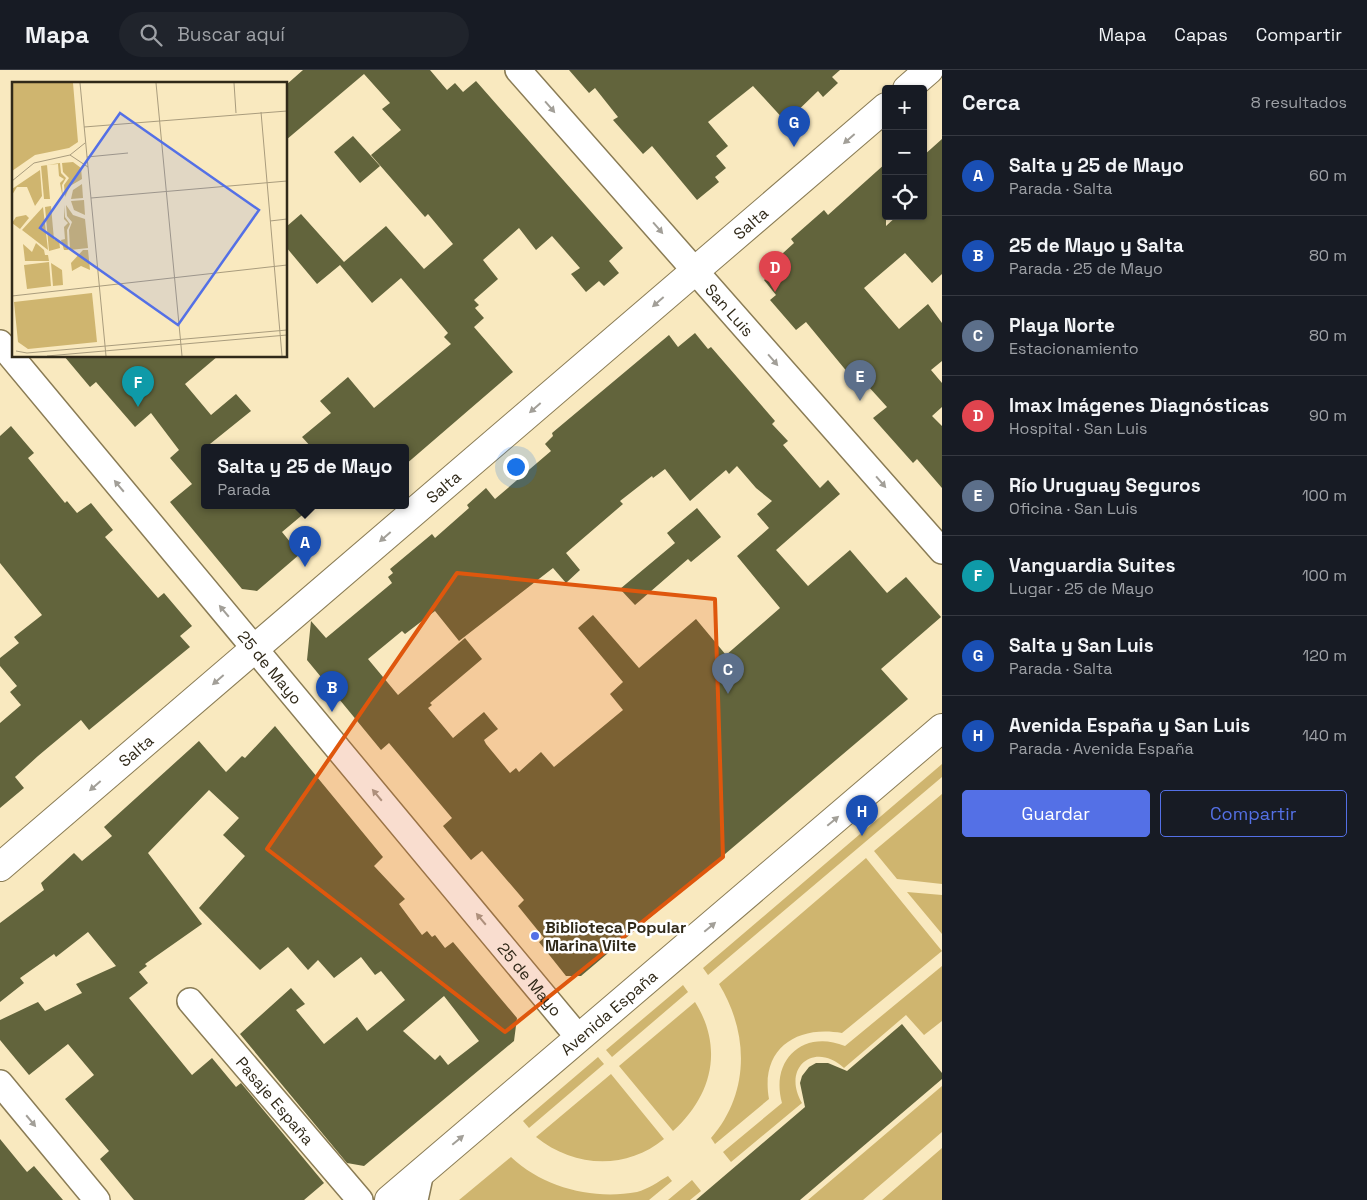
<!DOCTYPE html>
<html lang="es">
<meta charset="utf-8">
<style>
body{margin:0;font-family:"Space Grotesk",sans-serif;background:#20242c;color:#f1f3f6}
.controls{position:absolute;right:15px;top:15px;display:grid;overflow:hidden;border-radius:5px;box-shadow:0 1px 4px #0004}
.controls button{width:45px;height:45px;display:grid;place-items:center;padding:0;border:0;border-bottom:1px solid #363941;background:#171b24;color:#f1f3f6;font:25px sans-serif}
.you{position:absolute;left:515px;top:396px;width:18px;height:18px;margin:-12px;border:4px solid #fff;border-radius:50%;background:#1a73e8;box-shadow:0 0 0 8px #1a73e833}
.badge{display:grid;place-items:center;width:32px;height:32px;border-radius:50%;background:#5470e6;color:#fff;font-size:16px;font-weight:700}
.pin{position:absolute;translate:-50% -41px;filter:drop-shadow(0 1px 2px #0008)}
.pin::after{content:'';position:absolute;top:26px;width:18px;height:15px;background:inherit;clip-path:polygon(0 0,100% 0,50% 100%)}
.popup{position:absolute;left:201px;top:374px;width:208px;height:65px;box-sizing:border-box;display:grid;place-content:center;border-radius:5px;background:#171b24;filter:drop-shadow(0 1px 4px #0005);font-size:16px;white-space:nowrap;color:#9ea1a6}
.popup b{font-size:19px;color:#f1f3f6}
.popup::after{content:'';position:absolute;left:50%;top:100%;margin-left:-10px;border:10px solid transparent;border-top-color:#171b24}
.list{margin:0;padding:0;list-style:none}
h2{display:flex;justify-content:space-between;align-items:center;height:65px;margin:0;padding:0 20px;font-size:21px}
h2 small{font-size:16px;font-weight:400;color:#9ea1a6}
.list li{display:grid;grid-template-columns:32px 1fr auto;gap:15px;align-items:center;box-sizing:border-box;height:80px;padding:0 20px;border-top:1px solid #363941}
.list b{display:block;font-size:19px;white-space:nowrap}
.list p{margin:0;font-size:16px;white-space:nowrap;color:#9ea1a6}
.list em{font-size:16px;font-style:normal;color:#9ea1a6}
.actions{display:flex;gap:10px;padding:15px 20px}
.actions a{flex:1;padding:11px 0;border:1px solid #5470e6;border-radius:5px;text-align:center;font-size:18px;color:#5470e6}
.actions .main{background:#5470e6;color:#fff}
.icon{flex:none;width:28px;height:28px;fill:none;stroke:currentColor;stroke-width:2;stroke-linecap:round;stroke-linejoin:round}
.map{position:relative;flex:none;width:942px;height:1130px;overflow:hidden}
header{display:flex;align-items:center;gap:30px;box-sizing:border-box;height:70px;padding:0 25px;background:#171b24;border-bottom:1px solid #363941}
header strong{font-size:24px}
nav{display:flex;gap:28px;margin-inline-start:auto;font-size:18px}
.search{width:350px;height:45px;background:#20242c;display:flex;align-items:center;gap:12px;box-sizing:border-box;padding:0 18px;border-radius:28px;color:#9ea1a6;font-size:19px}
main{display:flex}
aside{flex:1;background:#171b24}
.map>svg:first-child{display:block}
</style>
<header>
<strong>Mapa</strong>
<div class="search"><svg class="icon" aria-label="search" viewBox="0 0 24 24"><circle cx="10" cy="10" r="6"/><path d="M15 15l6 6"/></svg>Buscar aquí</div>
<nav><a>Mapa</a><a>Capas</a><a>Compartir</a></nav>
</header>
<main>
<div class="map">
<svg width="942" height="1130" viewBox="0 0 942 1130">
<rect width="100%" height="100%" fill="#f9e9bf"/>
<path fill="#cfb56f" d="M942 694V707L708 905 703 898Z
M942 724V814L897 809 874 781Z
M866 788 942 881 842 963C796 955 760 979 769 1029L715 1074 711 1068C750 1023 749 963 719 914Z
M907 822 942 825V864Z
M942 896V951L924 965 906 945 844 998C815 971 781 997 802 1033L731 1092 723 1082 782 1033C770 990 803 959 845 976Z
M683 915 688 922 612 987 606 980Z
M695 932C724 978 712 1026 673 1061L619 996Z
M598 987 604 994 529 1058 523 1051Z
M611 1004 664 1069C625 1101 573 1097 536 1067Z
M942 1016V1062L863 1130H808Z
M942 1078V1130H882Z
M511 1087C544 1118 593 1130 637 1122 648 1119 658 1112 668 1106L672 1111 649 1130H459Z
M692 1110 701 1121 690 1130H668Z"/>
<path fill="#62643c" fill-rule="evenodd" d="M303 0H430L447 20 455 13 463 22 476 11 623 178 609 191 619 203 604 216 599 211 586 222 571 204 580 198 552 166 536 180 519 158 483 190 498 209 474 230 479 235 475 238 484 248 474 257 513 302 405 395V378H312L302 367 331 343 320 331 348 307 374 338 451 274 444 267 448 263 401 208 372 233 340 195 317 214 286 177V157L301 144 344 192 386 156 424 199 453 174 428 144 425 147 371 85 401 60 382 39 390 33 364 4 286 70V15Z
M569 0H840L832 7 838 13 823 27 818 21 786 52 753 16 708 52 728 76 716 86 726 98 715 107 719 112 697 130 652 76 643 84 613 50 618 47 595 18 589 23Z
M353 66 380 96 360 113 334 82Z
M942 69V204L932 213 905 183 864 218 899 259 928 234 942 253V291L931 300 942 313V337L932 346 942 356V418L917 389 913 393 873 348 887 337 858 305 853 309 806 252 796 260 770 230 776 225 764 210 775 200 771 194 794 173 791 169 824 140 828 145 886 93V156L897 146H923V86Z
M695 263 708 279 711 277 775 351 772 354 788 371 783 375 820 418 828 410 840 424 776 480 808 516 850 480 887 523 906 507 941 547 881 599 908 629 581 906H566L539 872 544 868 518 836 524 830 482 781 471 790 443 756 452 748 389 673 381 680 307 590 311 551 326 568 392 513 388 507 393 503 390 499 432 464 435 468 469 438 467 435 486 418 495 429 551 381 545 374 553 366 552 363 669 265 678 277ZM737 396 756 418 772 431 757 444 769 458 737 486 780 538 726 585 696 549 639 598 593 545 578 558 623 612 610 624 623 640 554 697 541 682 519 702 516 698 510 703 486 674 484 670 498 659 484 642 453 668 428 638 432 635 430 633 482 589 465 568 398 625 368 589 402 561 405 564 435 541 459 571 553 498 566 513 580 500 566 483 623 434 620 431 652 406 653 408 665 399 690 431 726 400 729 404Z
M64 286H218L185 314 211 345 236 324 251 341 205 378V436H313L282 462 300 484 257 521 242 519 170 432 192 414 170 388 179 380 151 343 135 357 96 312 90 317Z
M11 356 34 383 28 388 65 433 67 431 77 443 91 433 113 460 105 467 158 528 164 523 192 556 180 566 190 577 89 660 81 650 38 686 15 707 24 718 0 738V653L21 635 10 622 17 616 0 596V588L19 573 14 567 42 545 0 493V366Z
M697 438 721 467 691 492 688 489 635 535 620 519 675 473 667 463Z
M275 656 383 787 374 796 405 829 399 834 422 865 427 861 432 867 435 865 445 878 453 872 517 948 514 971 364 1096 347 1093 240 964 291 918 305 934 296 940 324 974 357 947 367 961 405 930 381 901 375 905 361 887 334 908 318 890 308 900 288 877 260 900 199 838 245 786 223 765 239 748 209 720 148 783 202 854 145 894 147 896 139 902 148 913 129 928 192 1005 212 988 236 1017 241 1013 324 1113 304 1130H134L100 1089 109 1081 65 1029 94 1005 68 974 29 1005 0 970V950L38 932 45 941 82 923 76 914 116 896 88 862 56 887 54 884 20 908 24 913 0 932V853L44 820 41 813 74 783 82 791 112 766 104 757 199 671 226 702 242 686 245 688ZM444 926 479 971 448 995 440 985 435 990 403 961Z
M902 954 942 1003V1009L800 1130H696L805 1037 800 1013 802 1006 809 997 816 993H828L847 1001Z
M0 1069 27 1102 34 1096 63 1130H0Z"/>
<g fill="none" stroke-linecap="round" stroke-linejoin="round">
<defs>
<g id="minor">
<path id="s1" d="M518 0 942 481"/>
<path id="s2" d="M0 273 579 968"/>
<path id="s3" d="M190 931 360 1130"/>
<path d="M0 1013 97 1130"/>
<path d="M415 1130 421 1102"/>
</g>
<g id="major">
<path d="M907 19 929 0"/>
<path id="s4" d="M0 797 886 37"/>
<path id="s5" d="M389 1130 942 658"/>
</g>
</defs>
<use href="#minor" stroke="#8a7c55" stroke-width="28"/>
<use href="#major" stroke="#8a7c55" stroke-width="30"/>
<use href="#minor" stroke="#fff" stroke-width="25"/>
<use href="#major" stroke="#fff" stroke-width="28"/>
</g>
<defs><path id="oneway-solid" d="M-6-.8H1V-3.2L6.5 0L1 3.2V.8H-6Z" transform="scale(1.25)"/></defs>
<g fill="#a29f98">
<use href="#oneway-solid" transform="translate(550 37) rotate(49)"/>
<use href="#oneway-solid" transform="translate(849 69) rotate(139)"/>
<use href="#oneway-solid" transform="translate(658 158) rotate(49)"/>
<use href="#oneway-solid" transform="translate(658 232) rotate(139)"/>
<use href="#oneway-solid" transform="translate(773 290) rotate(49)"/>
<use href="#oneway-solid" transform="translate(535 338) rotate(139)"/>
<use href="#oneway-solid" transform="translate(881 412) rotate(49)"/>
<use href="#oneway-solid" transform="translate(119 416) rotate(-130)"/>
<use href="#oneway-solid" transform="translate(385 467) rotate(139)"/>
<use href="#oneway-solid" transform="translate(224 541) rotate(-130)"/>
<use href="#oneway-solid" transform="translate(218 610) rotate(139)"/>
<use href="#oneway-solid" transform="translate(95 716) rotate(139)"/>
<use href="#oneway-solid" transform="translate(377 725) rotate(-130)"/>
<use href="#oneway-solid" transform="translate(833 751) rotate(-40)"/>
<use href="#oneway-solid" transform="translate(481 849) rotate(-130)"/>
<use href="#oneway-solid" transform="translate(710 857) rotate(-40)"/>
<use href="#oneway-solid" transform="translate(31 1051) rotate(50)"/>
<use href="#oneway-solid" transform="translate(458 1070) rotate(-40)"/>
</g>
<path fill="#df570d" fill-opacity="0.2" stroke="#df570d" stroke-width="4" stroke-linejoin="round" d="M457 503 715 529 723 787 505 962 267 779Z"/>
<circle fill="#5470e6" stroke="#fff" stroke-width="2" cx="535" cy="866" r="5"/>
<g text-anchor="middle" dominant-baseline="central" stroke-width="5" stroke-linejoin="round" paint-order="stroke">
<g font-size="16" fill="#302919" stroke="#fff">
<text stroke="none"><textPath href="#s4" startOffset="989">Salta</textPath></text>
<text stroke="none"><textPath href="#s1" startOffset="320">San Luis</textPath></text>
<text stroke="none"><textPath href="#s4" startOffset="584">Salta</textPath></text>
<text stroke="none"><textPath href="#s2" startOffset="422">25 de Mayo</textPath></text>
<text stroke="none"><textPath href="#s4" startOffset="179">Salta</textPath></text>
<text stroke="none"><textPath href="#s2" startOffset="828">25 de Mayo</textPath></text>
<text stroke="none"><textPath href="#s5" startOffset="289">Avenida España</textPath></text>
<text stroke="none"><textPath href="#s3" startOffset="131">Pasaje España</textPath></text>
</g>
<g font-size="16" font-weight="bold" fill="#302919" stroke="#fff" text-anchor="start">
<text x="545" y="857">Biblioteca Popular<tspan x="545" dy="18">Marina Vilte</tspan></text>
</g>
</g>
<g transform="translate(12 12)">
<rect width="275" height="275" fill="#f9e9bf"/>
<path d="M0 1H61L66 60 57 66 23 73 0 89ZM61 80 69 86 70 97 58 104 53 115 52 103 57 96 51 90 50 81ZM48 81 49 91 54 96 50 103 51 117 48 101 52 97 47 94 46 82 35 83 38 117H32L29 84ZM28 88 30 114 23 124 15 105H5L0 113V107ZM70 102 71 116 59 117 61 108ZM72 118 73 133 62 128 59 119ZM52 123 53 135 58 142 55 148 56 168H52L49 158 53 157 52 145 56 141 52 137ZM54 123 61 133 73 137 76 166 58 168 57 148 60 140 55 134ZM39 124 42 158H47L48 166 37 169 33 125ZM31 125 36 168 10 148ZM14 133 17 136 8 147 0 141 4 135ZM24 161 32 168 33 173H36L37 179H13L11 162 20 170ZM71 168H76L78 188 69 184 60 189 59 181ZM37 180 39 204 15 207 12 183ZM39 181 50 188 51 203 41 204ZM80 211 85 260 16 267 6 260 2 220Z" fill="#cfb56f"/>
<path fill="none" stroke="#a99c7d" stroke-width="1" d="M68 1 94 274M144 1 170 274M222 1 224 31M249 30 270 274M72 45 275 29M58 73 76 85M75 75 116 71M0 99 22 81 58 73 73 61M79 116 275 99M258 139 275 137M0 214 275 183M4 269 15 271 275 248M35 274 275 253"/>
<path fill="#5470e6" fill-opacity="0.15" stroke="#5470e6" stroke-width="2.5" d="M108 31 247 128 166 243 28 146Z"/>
<rect width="275" height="275" fill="none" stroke="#302919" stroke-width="2.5"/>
</g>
</svg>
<div class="controls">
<button>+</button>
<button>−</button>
<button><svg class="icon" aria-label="locate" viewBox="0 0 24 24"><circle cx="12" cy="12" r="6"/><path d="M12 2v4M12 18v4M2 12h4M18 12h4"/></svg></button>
</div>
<div class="you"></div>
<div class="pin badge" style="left:305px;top:497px;background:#1a4fb4">A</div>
<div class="popup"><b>Salta y 25 de Mayo</b>Parada</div>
<div class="pin badge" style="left:332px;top:642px;background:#1a4fb4">B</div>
<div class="pin badge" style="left:728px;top:624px;background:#5c6f8a">C</div>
<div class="pin badge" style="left:775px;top:222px;background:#e0444e">D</div>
<div class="pin badge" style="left:860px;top:331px;background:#5c6f8a">E</div>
<div class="pin badge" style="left:138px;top:337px;background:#0f9aa8">F</div>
<div class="pin badge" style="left:794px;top:77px;background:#1a4fb4">G</div>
<div class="pin badge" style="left:862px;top:766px;background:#1a4fb4">H</div>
</div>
<aside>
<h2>Cerca<small>8 resultados</small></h2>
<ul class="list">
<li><span class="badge" style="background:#1a4fb4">A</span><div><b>Salta y 25 de Mayo</b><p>Parada · Salta</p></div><em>60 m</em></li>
<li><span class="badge" style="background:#1a4fb4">B</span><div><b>25 de Mayo y Salta</b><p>Parada · 25 de Mayo</p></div><em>80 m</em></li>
<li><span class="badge" style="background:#5c6f8a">C</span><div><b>Playa Norte</b><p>Estacionamiento</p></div><em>80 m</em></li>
<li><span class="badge" style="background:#e0444e">D</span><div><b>Imax Imágenes Diagnósticas</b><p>Hospital · San Luis</p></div><em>90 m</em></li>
<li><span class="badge" style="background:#5c6f8a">E</span><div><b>Río Uruguay Seguros</b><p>Oficina · San Luis</p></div><em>100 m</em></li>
<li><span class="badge" style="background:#0f9aa8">F</span><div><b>Vanguardia Suites</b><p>Lugar · 25 de Mayo</p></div><em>100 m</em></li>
<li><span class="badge" style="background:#1a4fb4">G</span><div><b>Salta y San Luis</b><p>Parada · Salta</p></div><em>120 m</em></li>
<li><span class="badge" style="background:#1a4fb4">H</span><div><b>Avenida España y San Luis</b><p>Parada · Avenida España</p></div><em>140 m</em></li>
</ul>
<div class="actions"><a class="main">Guardar</a><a>Compartir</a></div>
</aside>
</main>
